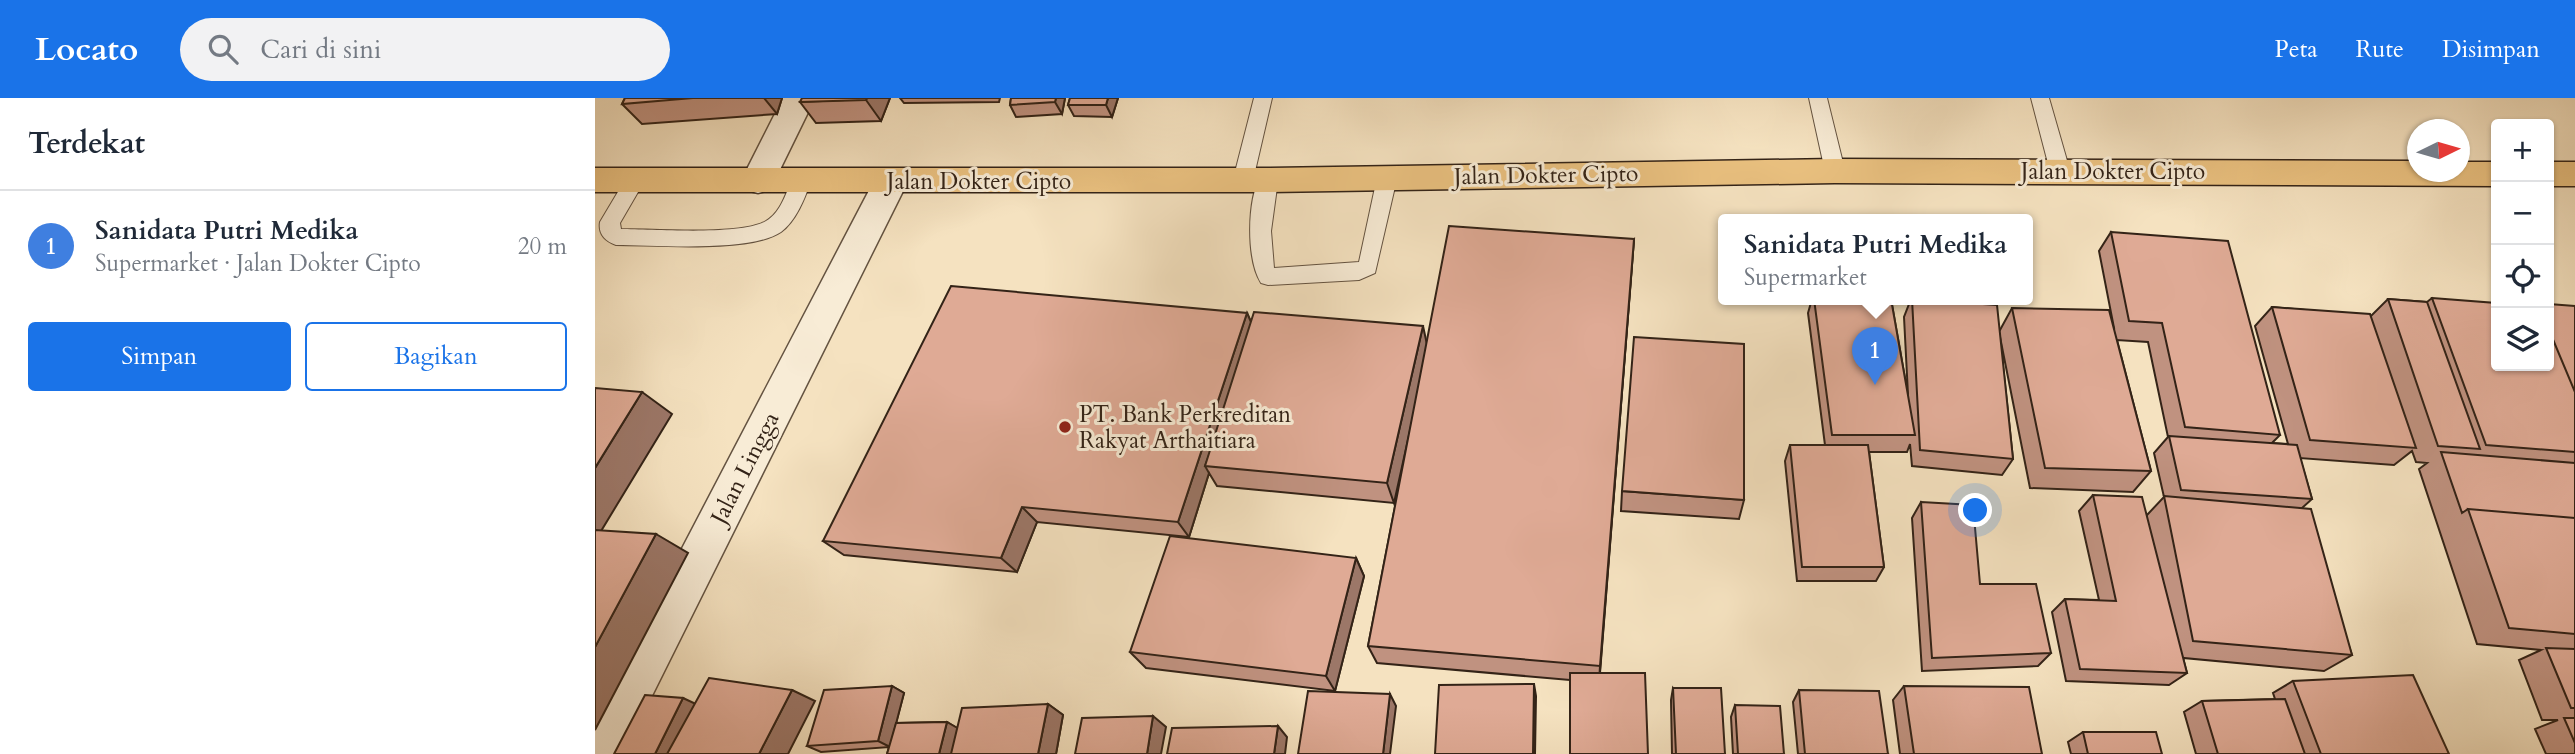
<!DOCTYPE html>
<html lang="id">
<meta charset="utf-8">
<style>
body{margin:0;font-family:Cardo,serif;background:#f2f2f3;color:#1f2937}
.controls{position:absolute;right:21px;top:21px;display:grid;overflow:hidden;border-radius:7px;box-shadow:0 2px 5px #0004}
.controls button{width:63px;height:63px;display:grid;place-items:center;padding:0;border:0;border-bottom:2px solid #e0e1e3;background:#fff;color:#1f2937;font:35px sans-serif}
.compass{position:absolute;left:1812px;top:21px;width:63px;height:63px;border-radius:50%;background:#fff;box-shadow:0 2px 5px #0004;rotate:85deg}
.you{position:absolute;left:1381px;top:413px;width:24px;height:24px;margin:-18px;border:5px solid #fff;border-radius:50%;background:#1a73e8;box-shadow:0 0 0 10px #1a73e833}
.badge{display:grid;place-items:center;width:46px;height:46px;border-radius:50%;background:#1a73e8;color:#fff;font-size:23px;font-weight:700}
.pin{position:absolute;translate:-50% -58px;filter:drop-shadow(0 2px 4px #0008)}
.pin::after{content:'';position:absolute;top:37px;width:24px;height:21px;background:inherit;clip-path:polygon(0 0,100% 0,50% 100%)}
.popup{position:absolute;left:1123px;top:116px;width:315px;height:91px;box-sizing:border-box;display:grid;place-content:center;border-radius:7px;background:#fff;filter:drop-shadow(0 2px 5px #0005);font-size:23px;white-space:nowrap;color:#747a83}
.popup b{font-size:26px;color:#1f2937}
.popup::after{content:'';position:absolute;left:50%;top:100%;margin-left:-14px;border:14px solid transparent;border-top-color:#fff}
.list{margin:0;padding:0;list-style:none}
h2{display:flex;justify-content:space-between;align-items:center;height:91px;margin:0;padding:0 28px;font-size:30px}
h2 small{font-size:23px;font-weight:400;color:#747a83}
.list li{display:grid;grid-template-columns:46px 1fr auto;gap:21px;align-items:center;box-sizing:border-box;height:112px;padding:0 28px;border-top:2px solid #e0e1e3}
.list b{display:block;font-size:26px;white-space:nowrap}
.list p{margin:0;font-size:23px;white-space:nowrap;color:#747a83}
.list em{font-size:23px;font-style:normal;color:#747a83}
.actions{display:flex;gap:14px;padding:21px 28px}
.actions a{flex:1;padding:16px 0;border:2px solid #1a73e8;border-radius:7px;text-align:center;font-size:24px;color:#1a73e8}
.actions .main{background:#1a73e8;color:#fff}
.icon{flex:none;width:38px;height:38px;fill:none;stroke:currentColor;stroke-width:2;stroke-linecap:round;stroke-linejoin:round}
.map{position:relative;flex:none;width:1980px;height:656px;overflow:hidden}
header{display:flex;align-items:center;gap:42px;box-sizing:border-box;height:98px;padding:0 35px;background:#1a73e8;color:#fff}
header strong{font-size:33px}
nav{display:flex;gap:38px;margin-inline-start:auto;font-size:24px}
.search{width:490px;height:63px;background:#f2f2f3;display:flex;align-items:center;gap:18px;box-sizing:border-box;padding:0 24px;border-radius:38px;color:#747a83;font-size:26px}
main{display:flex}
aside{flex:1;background:#fff}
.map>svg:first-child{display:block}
</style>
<header>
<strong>Locato</strong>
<div class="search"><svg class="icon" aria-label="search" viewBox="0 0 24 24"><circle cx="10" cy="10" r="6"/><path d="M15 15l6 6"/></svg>Cari di sini</div>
<nav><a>Peta</a><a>Rute</a><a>Disimpan</a></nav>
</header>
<main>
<aside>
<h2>Terdekat<small></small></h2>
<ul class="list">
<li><span class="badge" style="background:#3f7fe0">1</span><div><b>Sanidata Putri Medika</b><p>Supermarket · Jalan Dokter Cipto</p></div><em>20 m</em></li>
</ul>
<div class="actions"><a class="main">Simpan</a><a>Bagikan</a></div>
</aside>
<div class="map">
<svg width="1980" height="656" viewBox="0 0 1980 656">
<rect width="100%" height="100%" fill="#f5e2c0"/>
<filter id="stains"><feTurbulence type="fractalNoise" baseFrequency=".00286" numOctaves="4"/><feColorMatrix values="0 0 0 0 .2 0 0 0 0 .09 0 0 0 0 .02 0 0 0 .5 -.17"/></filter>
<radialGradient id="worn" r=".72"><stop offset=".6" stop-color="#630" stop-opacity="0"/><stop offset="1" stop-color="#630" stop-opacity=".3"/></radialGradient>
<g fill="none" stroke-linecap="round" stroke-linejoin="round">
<defs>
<path id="service" d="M659 0H677L658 82 655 87 648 89 641 87 638 82Z
M1214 0H1232L1250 73 1247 78 1240 80 1233 78 1230 73Z
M1436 0H1454L1475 73 1472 78 1465 80 1458 78 1455 73Z
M792 73 799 75 802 80 780 175 764 182 673 187 666 185C651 161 652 101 666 77L673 75 680 77 683 82 676 133 679 170 764 164 782 80 785 75Z
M40 75 47 77 50 82 25 125 26 131C57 131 147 138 171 123 187 114 191 93 199 78L206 76 213 78 216 83C210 100 201 123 186 134 155 155 60 147 21 147 10 143 3 136 5 124L33 77Z"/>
<path id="minor" d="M188 0H220L175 92 163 95 151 92 146 83Z
M296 71 308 74 313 83 28 656H0V617L279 83 284 74Z"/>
<path id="trunk" d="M1240 61 1822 63V74H1864V64H1901V88L1240 85 673 94H0V70H673Z
M1954 64H1980V88H1954Z"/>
</defs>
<use href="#service" stroke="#645341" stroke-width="2"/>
<use href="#minor" stroke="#645341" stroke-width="3"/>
<use href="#trunk" stroke="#332317" stroke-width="3"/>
<use href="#service" fill="#f8ecd6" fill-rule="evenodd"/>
<use href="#minor" fill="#f8ecd6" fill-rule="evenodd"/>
<use href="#trunk" fill="#eac180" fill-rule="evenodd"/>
</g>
<path fill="#c09280" stroke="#332317" stroke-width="2" d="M30 0H187L182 16 47 26 27 6Z
M295 0 286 23 221 25 205 4Z
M305 0H405L404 4 309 5Z
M416 0H470L467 16 421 19 415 7Z
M475 0H523L517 19 479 18 473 7Z
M1516 134 1685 337 1677 345 1693 346 1660 228 1677 209 1776 218 1793 201 1832 204 1837 200 1901 268 1980 208V656H1951L1940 631 1963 622H1947L1924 562 1946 552 1882 546 1824 371 1832 365 1821 364 1817 353 1799 367 1705 360 1717 401 1707 410 1757 557 1729 573 1588 560 1592 575 1574 587 1471 583 1457 514 1470 501 1504 502 1484 413 1498 397 1552 417 1569 399 1559 355 1573 339 1553 244 1522 242 1556 373 1538 394 1435 390 1405 239 1418 361 1407 377 1317 368 1315 346 1312 354H1274L1289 469 1281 483H1202L1190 363 1195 347H1230L1213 215 1217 201H1296L1313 297 1309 219 1316 201 1405 232 1417 210 1519 230 1504 153Z
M1039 141 1005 575 975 582 782 565 773 548 816 326 799 405 622 388 614 375 594 439 442 424 422 474 249 457 228 443 652 215 656 224 832 246Z
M1027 393 1149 402 1144 421 1026 413Z
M1326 404 1385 486 1456 555 1443 568 1327 573 1317 420Z
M761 460 769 478 740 593 551 570 535 554Z
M1698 583 1854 656H1601L1589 614 1607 603 1680 601 1678 595Z
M297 588 309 595 301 625 352 624 362 630 453 606 468 617 461 656H292L294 649 226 654 212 648Z
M1309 588 1447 656H1305L1298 602Z
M1078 590 1130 656H1077L1076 602Z
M1204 592 1293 656H1203L1198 604Z
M1140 607 1189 656H1138L1136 619Z
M1488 634 1567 656H1476L1473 644Z"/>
<path fill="#9c7768" stroke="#332317" stroke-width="2" d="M169 0H187L182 16Z
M272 0H295L286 23 271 2Z
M461 0H470L467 16 460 4Z
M513 0H523L517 19 511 7Z
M1039 141 1037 168 1004 585 1005 568Z
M652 215 660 233 610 368 614 375 594 439 583 424Z
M828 228 833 251 799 405 792 385Z
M47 294 77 316 0 443V370Z
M427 409 442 424 422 474 406 460Z
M61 436 93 455 0 632V549Z
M761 460 769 478 740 593 731 578Z
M939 586 941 598 940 656H938Z
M297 588 309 595 295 649 283 643Z
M197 592 220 603 193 656H164Z
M795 596 801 608 795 656H788Z
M88 600 103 607 79 656H60Z
M453 606 468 617 461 656H443Z
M558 618 571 629 566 656H552Z
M352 624 371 635 365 656H344Z
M683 628 692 639 690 656H679Z"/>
<path fill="#dfaa95" stroke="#332317" stroke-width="2" d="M30 0H98L27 6Z
M207 0H272L271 2 205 4Z
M416 0H461L460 4 415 7Z
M475 0H513L511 7H473Z
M854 128 1039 141 1005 568 773 548Z
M1516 134 1633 143 1685 337 1590 329 1567 225 1534 223Z
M356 188 652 215 583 424 427 409 406 460 228 443Z
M1837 200 1901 205V268H1954V232L1980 294V354L1891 347Z
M1219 201H1296L1320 337H1237Z
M1317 201 1402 207 1418 361 1325 352Z
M1793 201 1832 204 1885 351 1843 348Z
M1954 206 1980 208V294L1954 232Z
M1677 209 1775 216 1821 350 1715 342Z
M1417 210 1514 212 1556 373 1450 370Z
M659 214 828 228 792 385 610 368Z
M1039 239 1149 246V402L1027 393Z
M0 290 47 294 0 370Z
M1574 338 1702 347 1717 401 1586 392Z
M1195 347H1273L1289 469H1207Z
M1846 354 1980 365V420L1873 411 1867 415Z
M1498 397 1547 399 1592 575 1485 571 1470 501 1521 503Z
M1569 398 1716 411 1757 557 1598 543Z
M1326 404 1378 407 1385 486H1441L1456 555 1337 560Z
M1873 411 1980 420V536L1914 530Z
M0 432 61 436 0 549Z
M575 438 761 460 731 578 535 554Z
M1951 550 1980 551V610H1976Z
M975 575H1050L1053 656H975Z
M1818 577 1854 656H1726L1698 583Z
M114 580 197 592 164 656H72Z
M939 586 938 656H840L844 587Z
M297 588 283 643 212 648 229 592Z
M1309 588 1434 589 1447 656H1319Z
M1078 590H1126L1130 656H1081Z
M1204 592 1284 593 1293 656H1210Z
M713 593 795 596 788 656H703Z
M50 597 88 600 60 656H19Z
M1690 601 1710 656H1623L1607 603Z
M453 606 443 656H356L367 610Z
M1140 607 1185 608 1189 656H1143Z
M558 618 552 656H480L487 620Z
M1969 620H1980V645Z
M352 624 344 656H292L301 625Z
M683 628 679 656H572L577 630Z
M1488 634H1561L1567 656H1493Z"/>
<circle fill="#8f2418" stroke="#f8ecd6" stroke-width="2.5" cx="470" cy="329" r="7"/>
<g text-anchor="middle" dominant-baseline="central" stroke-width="6" stroke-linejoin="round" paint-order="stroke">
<g font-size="23" fill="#332317" stroke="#f8ecd6">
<text x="1518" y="73">Jalan Dokter Cipto</text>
<text transform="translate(951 77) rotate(-1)">Jalan Dokter Cipto</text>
<text x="384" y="83">Jalan Dokter Cipto</text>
<text transform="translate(150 370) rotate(-63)">Jalan Lingga</text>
</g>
<g font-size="23" fill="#332317" stroke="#f8ecd6" text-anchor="start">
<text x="484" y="316">PT. Bank Perkreditan<tspan x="484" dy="26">Rakyat Arthaitiara</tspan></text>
</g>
</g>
<rect width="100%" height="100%" filter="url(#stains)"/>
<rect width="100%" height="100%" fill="url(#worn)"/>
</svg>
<div class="controls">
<button>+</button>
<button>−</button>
<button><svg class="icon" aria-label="locate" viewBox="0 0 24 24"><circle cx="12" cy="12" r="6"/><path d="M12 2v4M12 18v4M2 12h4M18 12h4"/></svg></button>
<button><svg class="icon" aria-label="layers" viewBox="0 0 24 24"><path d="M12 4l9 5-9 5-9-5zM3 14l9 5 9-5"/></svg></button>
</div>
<svg class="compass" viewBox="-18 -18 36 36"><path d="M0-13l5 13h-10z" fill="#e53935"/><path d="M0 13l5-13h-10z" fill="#747a83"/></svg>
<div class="you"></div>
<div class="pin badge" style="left:1280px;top:287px;background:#3f7fe0">1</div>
<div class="popup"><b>Sanidata Putri Medika</b>Supermarket</div>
</div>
</main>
